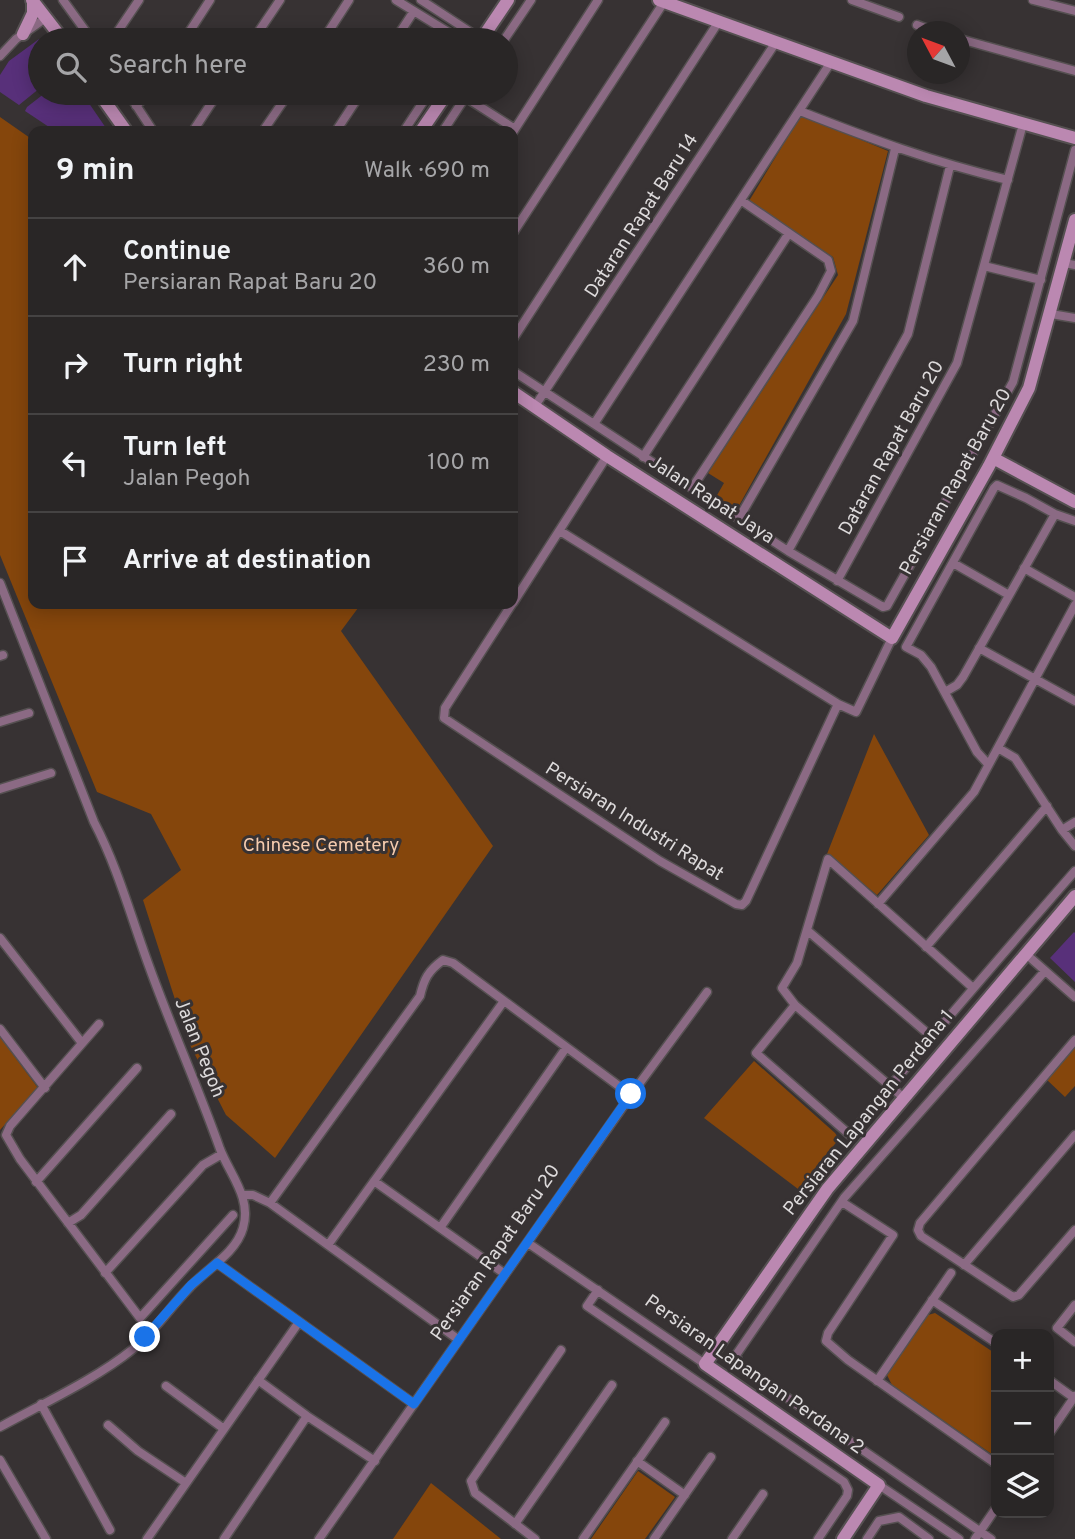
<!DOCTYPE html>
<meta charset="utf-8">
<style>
body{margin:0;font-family:Overpass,sans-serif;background:#312e2e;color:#f1f3f6}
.controls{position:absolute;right:21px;bottom:21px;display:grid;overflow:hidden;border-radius:14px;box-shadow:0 4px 18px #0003}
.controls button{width:63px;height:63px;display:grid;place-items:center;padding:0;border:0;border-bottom:2px solid #454343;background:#292626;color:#f1f3f6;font:35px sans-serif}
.compass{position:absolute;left:907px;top:21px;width:63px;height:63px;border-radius:50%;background:#292626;box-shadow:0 4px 18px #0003;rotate:311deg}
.stop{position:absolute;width:21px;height:21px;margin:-16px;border:5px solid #1a73e8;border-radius:50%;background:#fff}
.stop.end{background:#1a73e8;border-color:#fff;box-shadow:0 2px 7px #0008}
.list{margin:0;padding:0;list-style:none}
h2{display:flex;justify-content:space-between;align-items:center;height:91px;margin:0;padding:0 28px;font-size:30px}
h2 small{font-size:23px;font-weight:400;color:#a5a5a7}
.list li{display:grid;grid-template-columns:46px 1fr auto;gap:21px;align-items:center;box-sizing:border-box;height:98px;padding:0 28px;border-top:2px solid #454343}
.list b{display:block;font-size:26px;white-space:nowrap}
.list p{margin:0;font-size:23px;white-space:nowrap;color:#a5a5a7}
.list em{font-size:23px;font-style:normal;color:#a5a5a7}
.icon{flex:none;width:38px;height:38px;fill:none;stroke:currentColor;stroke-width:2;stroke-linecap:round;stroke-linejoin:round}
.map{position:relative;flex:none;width:1075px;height:1539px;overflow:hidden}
.search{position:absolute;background:#292626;box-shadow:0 4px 18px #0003;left:28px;top:28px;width:490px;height:77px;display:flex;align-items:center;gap:18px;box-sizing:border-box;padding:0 24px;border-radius:38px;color:#a5a5a7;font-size:26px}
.panel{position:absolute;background:#292626;box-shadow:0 4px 18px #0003;left:28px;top:126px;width:490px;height:483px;border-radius:14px}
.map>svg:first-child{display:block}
</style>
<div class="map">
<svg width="1075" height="1539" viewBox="0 0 1075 1539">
<rect width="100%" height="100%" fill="#373233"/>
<path fill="#85460c" d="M801 115 888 151 846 314 736 511 716 497 724 483 708 473 838 275 833 257 749 201Z
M0 117 33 140V604H361L341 631 493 846 275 1158 226 1115 189 1043 143 900 181 870 151 814 97 792 0 555Z
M874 734 929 835 877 895 827 854Z
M0 1037 38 1088 0 1130Z
M1075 1046V1086L1065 1097 1046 1079Z
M754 1061 835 1133 839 1139 798 1189 704 1118Z
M935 1313 996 1354V1457L892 1385 887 1375 928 1315Z
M638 1471 675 1497 645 1539H591Z
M431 1483 501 1539H393Z"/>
<path fill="#58307a" d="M39 39 46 40H40V88L19 105 0 92V75L9 61Z
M45 93H82L108 131H55L25 111 27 107Z
M1074 932 1075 933V982L1050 958Z"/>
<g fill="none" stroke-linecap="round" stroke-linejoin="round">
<defs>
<path id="street" d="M63 0 92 40
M396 0 461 40
M421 0 481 39
M852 0 899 17
M1033 0 1075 11
M917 25 936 32
M960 39 1075 71
M112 40 139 0
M184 40 210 0
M253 40 280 0
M323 40 349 0
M395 40 414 11
M504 40 531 0
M0 56 16 39 47 17
M128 93 153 131
M465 97 515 129
M136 106 149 93
M800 111C871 139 933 162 1008 180
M193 131 218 93
M263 131 289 93
M336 131 361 93
M404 131 429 93
M443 131 468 93
M513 132 598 0
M513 233 664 2
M1064 263 1075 265
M984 266 1041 280
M1051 314 1075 318
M513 339 719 21
M513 371 788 551 883 607 887 606 1013 382 1075 150
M535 406 776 42
M594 424 831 62
M643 457 789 233
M692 488 818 296 831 271 828 260 742 201
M739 518 853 321 895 149
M788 551 908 334 950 166
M953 563 1009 595
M1024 568 1075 597
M837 581 957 363 1023 124
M0 583 94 822C118 868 131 917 149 966 171 1027 198 1087 220 1149 230 1175 252 1198 243 1228 236 1253 207 1269 190 1287 170 1307 155 1331 133 1349 96 1379 42 1404 0 1427
M513 603 607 456
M512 604 445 708 444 718 660 861 736 904 742 905 746 901 838 704 560 531
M979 648 1075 701
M0 656 3 655
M945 692 957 685 963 677 1055 514
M838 704 856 712 892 638
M0 722 29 713
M998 748 1015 758 1062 830 1075 846
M988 764 977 752 931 667 921 655 906 647 994 488 997 485 1026 498 1055 514 1075 521
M0 789 51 773
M1062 830 1075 822
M878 904 974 792 1075 605
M808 931 933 1038
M0 938 82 1043
M926 947 1047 806
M1026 954 1075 997
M795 1005 756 1053 850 1135C923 1046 999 958 1075 871
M99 1024 10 1126 6 1135 20 1159 140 1318 233 1215
M0 1029 45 1088
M1075 1040 920 1223 918 1230 921 1236 1013 1297 1019 1295 1075 1230
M904 1098 795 1005 782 988 797 963 828 859 973 988
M374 1181 505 1274
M36 1182 137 1068
M242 1195H253L270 1203 459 1340
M842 1202 893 1235 828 1333 826 1341 848 1360 996 1464
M270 1203 420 996C424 979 428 971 443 960L453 963 631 1095
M68 1223 81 1215 171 1114
M440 1228 566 1048
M528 1243 705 1364
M328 1245 504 1001
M217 1263 414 1404
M964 1265 1075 1135
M105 1273 203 1165 222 1154
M598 1290 587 1306 844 1482 848 1490 847 1496 818 1539
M932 1300 996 1343
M1075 1305 1057 1328 1075 1342
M258 1380 307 1416 375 1461
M1049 1380 1074 1398
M877 1381 951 1273
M166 1386 224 1429
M41 1404 110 1530
M108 1425 138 1451 186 1483
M1049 1434 1075 1396
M0 1460 46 1539
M637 1461 685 1495
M879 1485 959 1539
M515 1524 612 1385
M147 1539 299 1322
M224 1539 307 1416
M319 1539 631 1095 707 992
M535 1539 475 1493 471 1481 561 1350
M583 1539 665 1422
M654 1539 711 1457
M732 1539 763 1494
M867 1539 879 1521 899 1517 929 1539
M975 1539 996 1508
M991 1539 740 1365 736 1355 844 1198 1045 971"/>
<path id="secondary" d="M32 0 63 40
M659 0 926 96 1075 138
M23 34 33 13V1
M481 40 508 0
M99 93 126 131
M421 131 447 93
M513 392 607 456 892 638 989 466 1029 388 1075 220
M993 458 1075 502
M843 1539 879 1485 705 1364 828 1188 1075 896"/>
</defs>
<use href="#street" stroke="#555051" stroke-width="11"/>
<use href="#secondary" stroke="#555051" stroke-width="16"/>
<use href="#street" stroke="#8b6a84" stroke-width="8"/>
<use href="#secondary" stroke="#bb88b1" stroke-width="12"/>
</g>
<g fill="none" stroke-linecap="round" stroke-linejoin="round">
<path stroke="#1a73e8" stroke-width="9" d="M145 1337 191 1285 217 1263 414 1404 631 1094"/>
</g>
<g text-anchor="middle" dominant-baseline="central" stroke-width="6" stroke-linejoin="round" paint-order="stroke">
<g font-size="19" fill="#dddadb" stroke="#373233">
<text transform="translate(642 216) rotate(-57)">Dataran Rapat Baru 14</text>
<text transform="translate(892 448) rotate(-61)">Dataran Rapat Baru 20</text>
<text transform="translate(956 482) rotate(-61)">Persiaran Rapat Baru 20</text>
<text transform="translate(711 500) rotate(33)">Jalan Rapat Jaya</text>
<text transform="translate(634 822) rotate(32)">Persiaran Industri Rapat</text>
<text transform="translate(199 1048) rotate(68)">Jalan Pegoh</text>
<text transform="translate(869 1113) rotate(-51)">Persiaran Lapangan Perdana 1</text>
<text transform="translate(496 1253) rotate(-55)">Persiaran Rapat Baru 20</text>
<text transform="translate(754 1375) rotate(35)">Persiaran Lapangan Perdana 2</text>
</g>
<g font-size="19" fill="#f5cbae" stroke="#373233">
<text x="321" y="846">Chinese Cemetery</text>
</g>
</g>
</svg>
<div class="controls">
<button>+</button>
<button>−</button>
<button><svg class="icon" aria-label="layers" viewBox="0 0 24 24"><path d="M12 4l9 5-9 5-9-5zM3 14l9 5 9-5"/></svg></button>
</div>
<svg class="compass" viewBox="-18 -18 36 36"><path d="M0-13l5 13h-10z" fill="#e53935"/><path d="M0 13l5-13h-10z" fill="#a5a5a7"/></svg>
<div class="stop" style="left:631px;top:1094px"></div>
<div class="stop end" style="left:145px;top:1337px"></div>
<div class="search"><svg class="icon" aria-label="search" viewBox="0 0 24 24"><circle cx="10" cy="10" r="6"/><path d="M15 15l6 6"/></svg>Search here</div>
<section class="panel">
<h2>9 min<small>Walk · 690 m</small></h2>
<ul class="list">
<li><svg class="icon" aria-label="ahead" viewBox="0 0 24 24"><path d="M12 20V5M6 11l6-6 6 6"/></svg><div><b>Continue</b><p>Persiaran Rapat Baru 20</p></div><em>360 m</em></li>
<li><svg class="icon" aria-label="right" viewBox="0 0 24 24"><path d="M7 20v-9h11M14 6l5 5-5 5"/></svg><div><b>Turn right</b></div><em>230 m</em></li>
<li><svg class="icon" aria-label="left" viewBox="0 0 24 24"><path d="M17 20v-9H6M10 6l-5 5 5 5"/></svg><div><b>Turn left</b><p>Jalan Pegoh</p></div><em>100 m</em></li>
<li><svg class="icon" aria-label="arrive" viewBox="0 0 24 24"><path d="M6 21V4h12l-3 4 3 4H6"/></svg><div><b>Arrive at destination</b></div></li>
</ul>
</section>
</div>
